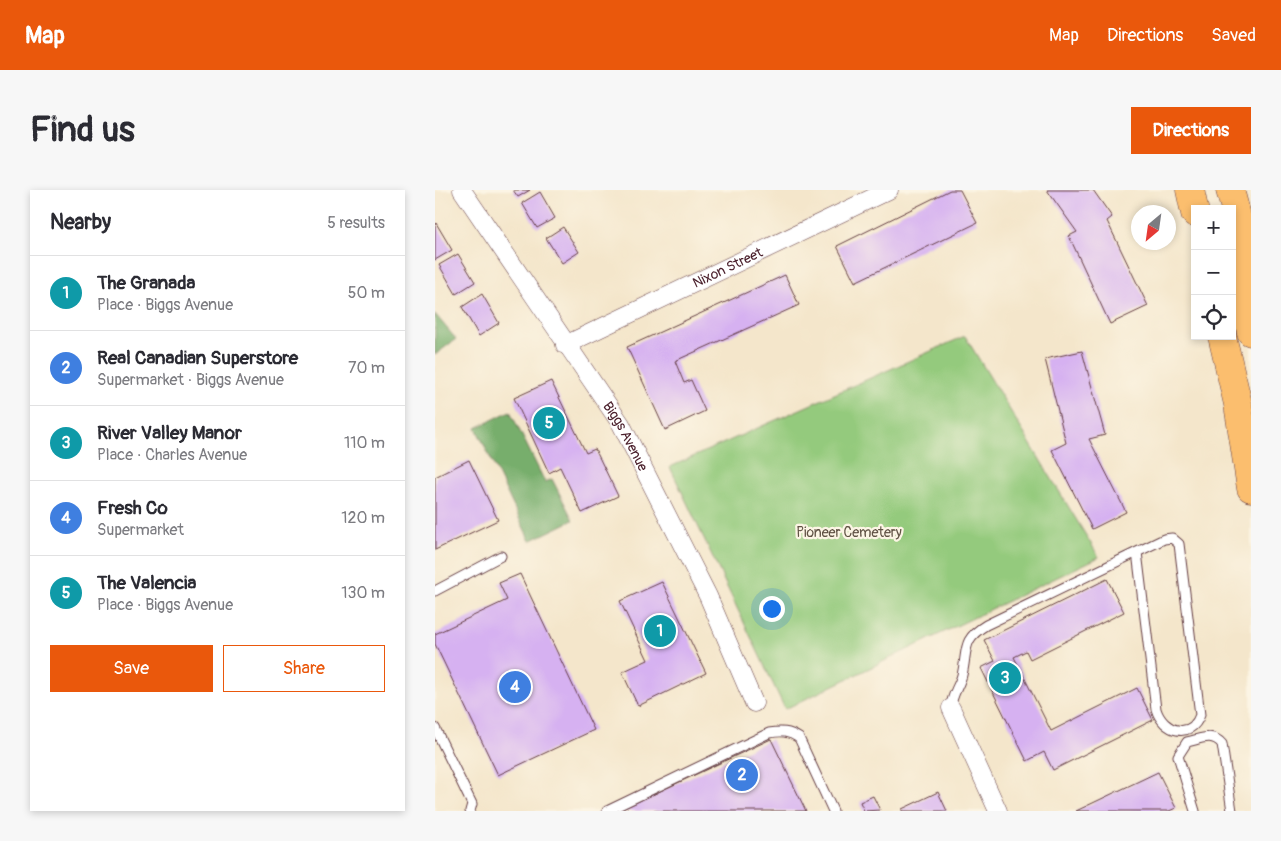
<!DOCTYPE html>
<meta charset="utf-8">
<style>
body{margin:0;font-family:Pangolin,sans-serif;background:#f7f7f7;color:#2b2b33}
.controls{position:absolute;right:15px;top:15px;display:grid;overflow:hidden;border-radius:0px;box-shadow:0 2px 8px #0003}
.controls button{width:45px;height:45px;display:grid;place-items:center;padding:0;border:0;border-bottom:1px solid #e1e1e2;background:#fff;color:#2b2b33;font:25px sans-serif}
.compass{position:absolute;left:696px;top:15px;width:45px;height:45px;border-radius:50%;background:#fff;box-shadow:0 2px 8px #0003;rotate:209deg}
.you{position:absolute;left:336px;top:418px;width:18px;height:18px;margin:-12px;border:4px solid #fff;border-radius:50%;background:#1a73e8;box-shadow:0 0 0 8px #1a73e833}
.badge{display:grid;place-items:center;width:32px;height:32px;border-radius:50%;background:#ea580c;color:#fff;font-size:16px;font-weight:700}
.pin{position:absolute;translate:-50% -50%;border:2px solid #fff;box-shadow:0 1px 5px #0006}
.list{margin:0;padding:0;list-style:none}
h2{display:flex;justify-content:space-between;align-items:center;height:65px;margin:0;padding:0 20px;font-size:21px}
h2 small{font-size:16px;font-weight:400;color:#7c7c81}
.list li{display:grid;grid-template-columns:32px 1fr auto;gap:15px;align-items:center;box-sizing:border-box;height:75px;padding:0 20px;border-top:1px solid #e1e1e2}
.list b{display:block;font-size:19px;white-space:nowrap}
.list p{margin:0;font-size:16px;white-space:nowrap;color:#7c7c81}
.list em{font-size:16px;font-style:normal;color:#7c7c81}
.actions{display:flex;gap:10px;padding:15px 20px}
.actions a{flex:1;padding:11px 0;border:1px solid #ea580c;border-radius:0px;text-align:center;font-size:18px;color:#ea580c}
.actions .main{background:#ea580c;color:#fff}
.icon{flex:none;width:28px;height:28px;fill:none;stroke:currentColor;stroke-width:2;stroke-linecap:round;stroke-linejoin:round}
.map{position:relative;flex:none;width:816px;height:621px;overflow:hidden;border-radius:0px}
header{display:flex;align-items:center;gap:30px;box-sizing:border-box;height:70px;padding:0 25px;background:#ea580c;color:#fff}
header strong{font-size:24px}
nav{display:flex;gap:28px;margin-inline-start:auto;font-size:18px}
.intro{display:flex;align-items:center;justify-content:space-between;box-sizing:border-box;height:120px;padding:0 30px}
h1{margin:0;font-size:35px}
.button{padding:12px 22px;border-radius:0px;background:#ea580c;color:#fff;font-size:18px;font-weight:700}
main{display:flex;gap:30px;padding:0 30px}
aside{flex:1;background:#fff;border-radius:0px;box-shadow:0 2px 8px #0003}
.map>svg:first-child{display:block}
</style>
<header>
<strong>Map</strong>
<nav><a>Map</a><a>Directions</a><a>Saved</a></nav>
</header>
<div class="intro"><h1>Find us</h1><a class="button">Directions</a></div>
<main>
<aside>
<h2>Nearby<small>5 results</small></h2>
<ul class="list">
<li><span class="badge" style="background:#0f9aa8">1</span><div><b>The Granada</b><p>Place · Biggs Avenue</p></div><em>50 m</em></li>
<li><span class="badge" style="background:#3f7fe0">2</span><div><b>Real Canadian Superstore</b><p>Supermarket · Biggs Avenue</p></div><em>70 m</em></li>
<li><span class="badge" style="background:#0f9aa8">3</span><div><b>River Valley Manor</b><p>Place · Charles Avenue</p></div><em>110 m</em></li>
<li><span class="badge" style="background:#3f7fe0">4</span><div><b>Fresh Co</b><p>Supermarket</p></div><em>120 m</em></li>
<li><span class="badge" style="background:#0f9aa8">5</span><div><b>The Valencia</b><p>Place · Biggs Avenue</p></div><em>130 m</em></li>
</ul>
<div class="actions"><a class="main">Save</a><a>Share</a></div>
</aside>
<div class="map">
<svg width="816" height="621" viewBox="0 0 816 621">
<rect width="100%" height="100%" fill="#fcf5e5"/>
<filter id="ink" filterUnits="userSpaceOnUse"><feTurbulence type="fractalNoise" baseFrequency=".02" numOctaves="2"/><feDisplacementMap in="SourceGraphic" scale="10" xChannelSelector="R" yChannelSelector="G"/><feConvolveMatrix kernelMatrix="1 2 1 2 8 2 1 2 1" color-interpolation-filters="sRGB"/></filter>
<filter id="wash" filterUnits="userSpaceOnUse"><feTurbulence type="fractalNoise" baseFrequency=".0096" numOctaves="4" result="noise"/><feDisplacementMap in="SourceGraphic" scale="20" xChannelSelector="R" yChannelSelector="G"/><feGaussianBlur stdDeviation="1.12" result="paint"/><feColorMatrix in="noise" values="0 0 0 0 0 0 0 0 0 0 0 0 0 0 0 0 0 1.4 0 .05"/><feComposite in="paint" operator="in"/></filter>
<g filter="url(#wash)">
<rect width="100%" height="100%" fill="#f4e6cb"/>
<path fill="#94ca7d" stroke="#6f7454" d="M530 146 664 367 350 519 235 277Z"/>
<path fill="#77ae6c" stroke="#60664c" d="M0 124 21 149 0 165Z
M75 221 110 292 117 289 138 330 95 351 41 238Z"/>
<g id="blocks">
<path fill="#d6b1f1" d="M78 0H95L83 7Z
M515 0H525L542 33 420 92 402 56Z
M612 0H658L677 27 672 31 713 116 675 134 634 46 642 42Z
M105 2 120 28 102 38 87 13Z
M1 33 17 60 0 70V34Z
M128 37 144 62 127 73 111 48Z
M23 64 40 92 21 104 4 75Z
M350 85 364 115 240 171 249 193 256 190 270 221 230 240 192 157Z
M47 104 64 133 44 146 27 117Z
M647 161 670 245 654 249 691 322 657 339 617 260 631 253 610 169Z
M116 191 151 263 160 259 183 306 147 323 125 277 114 283 79 208Z
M34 270 63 330 0 360V287Z
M85 384 159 540 63 585 0 454V444L72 410 64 393Z
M672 389 689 422 595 469 591 461 579 467 616 541 702 498 718 530 618 580 609 562 592 571 546 478 560 471 549 450Z
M227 392 271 483 203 516 187 482 213 470 185 411Z
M336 549 371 621H183Z
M723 582 741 618 734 621H641Z
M503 602 512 621H467V619Z
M438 606 445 620 429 621 425 612Z"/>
</g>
</g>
<g filter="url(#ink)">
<use href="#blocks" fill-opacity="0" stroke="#643d43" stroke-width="1"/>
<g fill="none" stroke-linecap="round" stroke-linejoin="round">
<defs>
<path id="service" d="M0 401 66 366
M516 518C516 505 524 497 527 485 533 460 526 450 551 435L729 349 737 348 744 354 765 525C756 550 728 542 721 519L702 362
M0 538 37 614 35 621
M172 621 334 543C346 541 354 541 364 548L398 621
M760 621 743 566 752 552C766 549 777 542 787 554L797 621"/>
<g id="minor">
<path id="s1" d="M27 0 186 234 273 406 319 513"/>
<path id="s2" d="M130 155 454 0"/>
<path d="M516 518 563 621"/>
</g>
<path id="motorway" d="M755 0 760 23
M795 0 814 71
M797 53 816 142
M787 146 803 214 816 298"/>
</defs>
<use href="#service" stroke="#643d43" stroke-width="11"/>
<use href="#minor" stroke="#643d43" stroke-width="19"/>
<use href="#motorway" stroke="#643d43" stroke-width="29"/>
<use href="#service" stroke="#fff" stroke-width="9"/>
<use href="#minor" stroke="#fff" stroke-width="18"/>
<use href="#motorway" stroke="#fbbe6e" stroke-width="28"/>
</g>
</g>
<g text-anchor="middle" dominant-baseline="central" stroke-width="4.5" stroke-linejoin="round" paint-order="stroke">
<g font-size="14" fill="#4a1f2b" stroke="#fcf5e5">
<text stroke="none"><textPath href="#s2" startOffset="180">Nixon Street</textPath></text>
<text stroke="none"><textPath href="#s1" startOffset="296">Biggs Avenue</textPath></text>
</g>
<g font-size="14" fill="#605244" stroke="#fcf5e5">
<text x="414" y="342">Pioneer Cemetery</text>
</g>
</g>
</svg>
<div class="controls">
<button>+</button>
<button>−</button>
<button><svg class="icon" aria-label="locate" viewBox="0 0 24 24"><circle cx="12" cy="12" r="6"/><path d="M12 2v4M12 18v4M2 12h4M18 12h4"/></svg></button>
</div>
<svg class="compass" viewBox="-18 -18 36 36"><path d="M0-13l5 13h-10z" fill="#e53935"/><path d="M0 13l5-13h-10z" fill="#7c7c81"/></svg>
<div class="you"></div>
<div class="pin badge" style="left:225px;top:441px;background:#0f9aa8">1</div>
<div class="pin badge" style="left:307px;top:585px;background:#3f7fe0">2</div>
<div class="pin badge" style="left:570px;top:488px;background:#0f9aa8">3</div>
<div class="pin badge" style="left:80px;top:497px;background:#3f7fe0">4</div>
<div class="pin badge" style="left:114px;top:233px;background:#0f9aa8">5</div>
</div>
</main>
